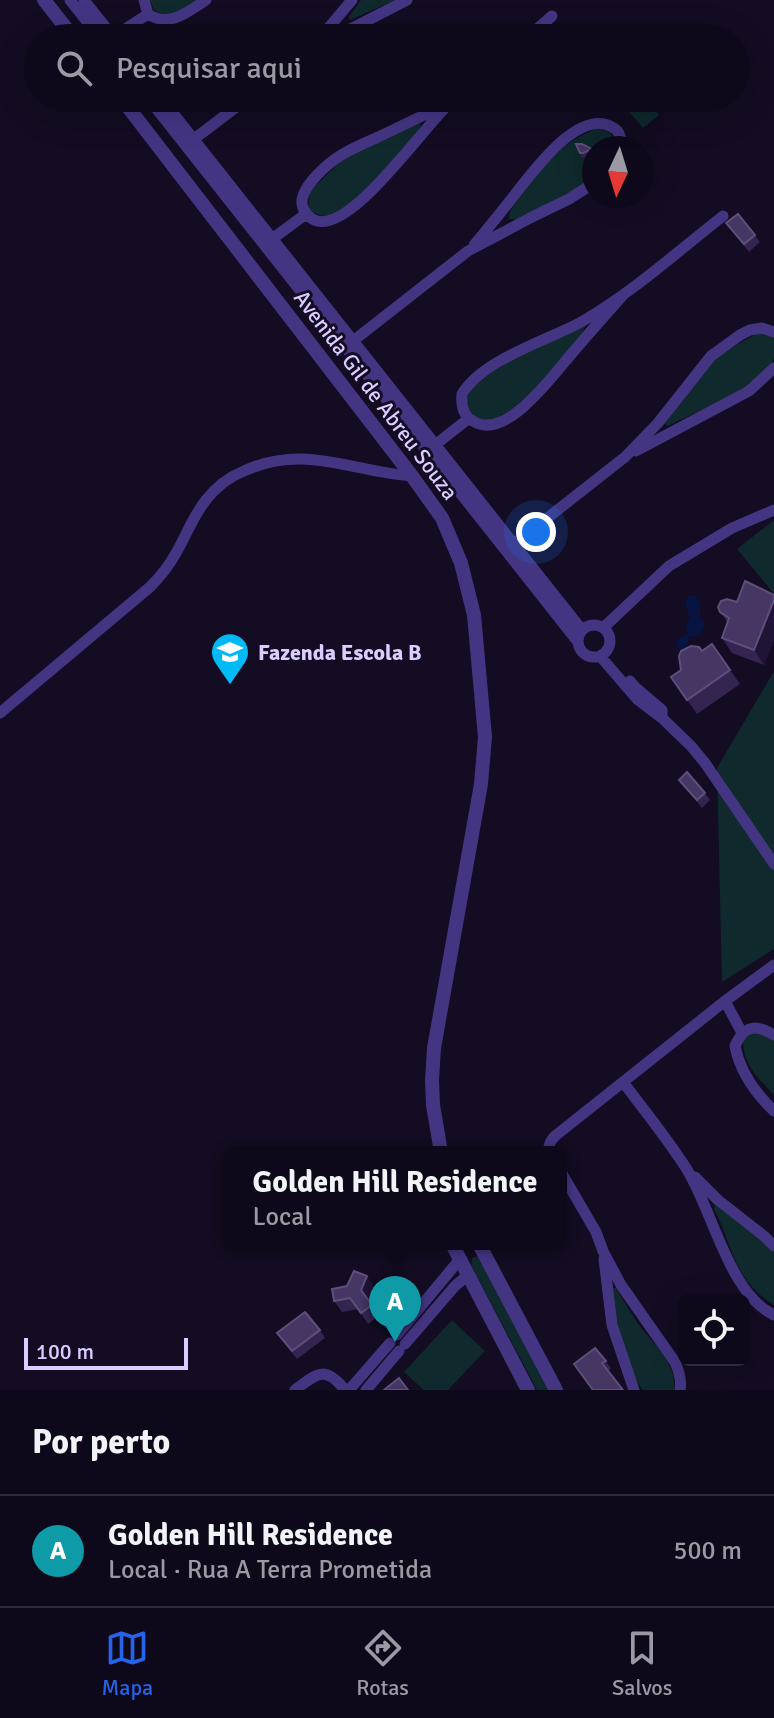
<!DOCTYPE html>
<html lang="pt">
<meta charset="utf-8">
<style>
body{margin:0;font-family:Signika,sans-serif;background:#171223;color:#f1f3f6}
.controls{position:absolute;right:24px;bottom:24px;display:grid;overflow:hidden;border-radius:12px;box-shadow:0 8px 32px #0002}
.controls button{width:72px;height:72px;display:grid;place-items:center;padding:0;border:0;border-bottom:2px solid #2e2a39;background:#0e091a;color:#f1f3f6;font:40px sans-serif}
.compass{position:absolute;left:582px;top:136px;width:72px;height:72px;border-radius:50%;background:#0e091a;box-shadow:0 8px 32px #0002;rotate:184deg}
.scale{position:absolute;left:24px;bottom:20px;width:164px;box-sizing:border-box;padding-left:8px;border:4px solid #dacdff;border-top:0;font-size:22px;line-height:28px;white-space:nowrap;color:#dacdff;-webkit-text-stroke:6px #130c22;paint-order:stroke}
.you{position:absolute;left:536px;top:532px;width:28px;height:28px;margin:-20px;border:6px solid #fff;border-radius:50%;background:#1a73e8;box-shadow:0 0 0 12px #1a73e833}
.badge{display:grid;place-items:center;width:52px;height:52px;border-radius:50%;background:#2563eb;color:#fff;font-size:26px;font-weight:700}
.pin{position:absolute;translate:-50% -66px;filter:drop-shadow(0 2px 4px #0008)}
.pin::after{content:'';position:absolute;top:42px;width:28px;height:24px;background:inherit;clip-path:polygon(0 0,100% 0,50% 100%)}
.popup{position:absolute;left:223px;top:1146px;width:344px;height:104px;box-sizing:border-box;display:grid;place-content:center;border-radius:12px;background:#0e091a;filter:drop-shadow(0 2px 6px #0005);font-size:26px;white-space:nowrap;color:#9b9aa2}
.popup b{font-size:30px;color:#f1f3f6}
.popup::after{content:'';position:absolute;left:50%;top:100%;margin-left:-16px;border:16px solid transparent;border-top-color:#0e091a}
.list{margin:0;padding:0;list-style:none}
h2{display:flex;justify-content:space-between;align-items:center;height:104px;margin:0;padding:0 32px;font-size:34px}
h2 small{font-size:26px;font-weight:400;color:#9b9aa2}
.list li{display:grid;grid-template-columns:52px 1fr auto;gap:24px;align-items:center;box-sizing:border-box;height:112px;padding:0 32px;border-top:2px solid #2e2a39}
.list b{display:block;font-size:30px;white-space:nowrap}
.list p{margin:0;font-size:26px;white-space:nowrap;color:#9b9aa2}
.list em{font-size:26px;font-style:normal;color:#9b9aa2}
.icon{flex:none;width:44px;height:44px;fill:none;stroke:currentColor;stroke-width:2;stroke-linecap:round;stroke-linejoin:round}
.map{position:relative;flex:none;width:774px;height:1390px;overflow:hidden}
.search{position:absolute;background:#0e091a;box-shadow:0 8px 32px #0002;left:24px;right:24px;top:24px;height:88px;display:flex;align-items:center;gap:20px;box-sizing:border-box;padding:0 28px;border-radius:44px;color:#9b9aa2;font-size:30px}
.sheet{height:216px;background:#0e091a}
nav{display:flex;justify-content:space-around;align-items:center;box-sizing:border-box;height:112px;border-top:2px solid #2e2a39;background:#0e091a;font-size:22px;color:#9b9aa2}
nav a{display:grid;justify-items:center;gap:4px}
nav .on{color:#2563eb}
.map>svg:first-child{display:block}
</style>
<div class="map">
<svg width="774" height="1390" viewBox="0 0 774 1390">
<rect width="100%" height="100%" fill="#130c22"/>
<path fill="#0f292c" d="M150 0H197C183 9 169 20 154 10Z
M361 0H395L350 20 349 17Z
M636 98H644L659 115 643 128 625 107Z
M418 122 421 125 418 131C401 152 355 214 326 216 319 216 314 213 309 209L308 193 344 158Z
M596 129C609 130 616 134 614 148H594V175L575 191 517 219H509L510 211C535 177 554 145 596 129Z
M584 325 585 327 582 333C562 358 511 429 476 420 471 413 465 406 467 397 474 373 560 336 584 325Z
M759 333 769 334 774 338C774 344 774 352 774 358 768 385 693 413 668 426L666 425 665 422 714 359 743 341Z
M774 520V594L737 549Z
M774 671V949L722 982 717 768Z
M755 1031 774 1040V1095C758 1078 743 1065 743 1040Z
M715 1204 763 1241 774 1253V1305C732 1279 734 1247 714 1209Z
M478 1256 549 1390H537L471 1265 472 1258Z
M612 1288H616C623 1300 630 1311 637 1322 651 1342 679 1365 674 1390H643C622 1363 616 1322 612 1288Z
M452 1320 485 1351 448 1390H424L404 1372Z"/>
<path fill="#071340" d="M692 595 695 596 700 602V617L704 621V627L700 636 689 637 687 646 681 651 676 646 678 639 687 634 686 627 690 618C687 609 683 606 688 597Z"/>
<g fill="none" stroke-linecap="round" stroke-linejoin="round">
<path stroke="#443583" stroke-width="11" d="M70 0 100 38
M84 0 114 38
M144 0 148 14C169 28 188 12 206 0
M113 37 148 14
M320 38 352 0
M333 38 407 0
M527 38 552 16
M148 98 578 642
M161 98 582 630
M448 104C423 115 400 127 376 138 365 143 353 148 343 154 329 162 300 187 302 204 303 212 310 219 317 221 354 231 427 121 455 98
M194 139 248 98
M272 239 306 214
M474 245C486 231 498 216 509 202 528 179 576 107 612 127 621 131 621 139 621 148
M624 294C607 313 590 332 574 351 555 372 506 443 473 421 463 416 461 405 462 394 483 359 547 341 583 321 633 292 677 252 723 216
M353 341 468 251 530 218 569 199 594 183
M435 445 468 419
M636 451 749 391 774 368
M513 545 625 457 658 423 711 356 740 335 750 330 762 328 774 332
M578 641a16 16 0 1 1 32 0a16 16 0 1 1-32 0Z
M603 628 669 566 732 528 774 510
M600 656 637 699 662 718 691 746 705 763 774 864
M630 681 636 688 662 710V718
M0 713 150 587C160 577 169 566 176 553 186 536 193 516 206 500 216 487 229 477 244 471 305 443 351 472 412 476
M725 1001 742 1033
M774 1035C756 1024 744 1025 735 1046 740 1072 755 1093 774 1111
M623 1082C644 1110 667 1138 686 1168 713 1210 728 1293 774 1315
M549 1152C548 1145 550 1141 555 1136L725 1001 774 965
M561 1172 596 1232 603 1251 621 1285 675 1362C679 1371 682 1380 680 1390
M695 1177 718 1200 764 1236 774 1246
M604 1259 612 1325 634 1390
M397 1335 460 1259
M405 1344 455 1286 468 1275
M295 1390C317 1373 325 1365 345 1390
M349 1390 390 1343
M366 1390 399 1351"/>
<path stroke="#443583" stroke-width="14" d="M44 0 74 38
M121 98 412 476 442 518 461 563 474 615 485 737 481 784 434 1048 432 1080 433 1105 441 1152
M452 1244 528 1390
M479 1244 556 1390"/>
</g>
<path fill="#342450" d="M592 149 594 153 586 157H582L580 153Z
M726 223 755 235 760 242 749 252Z
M774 595V640L764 665 732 653 722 638 728 623 720 612 737 602Z
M712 644 740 684 697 714 671 677Z
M679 780 705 793 710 800 702 808Z
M347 1286 374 1287 369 1301 379 1316 368 1324 358 1309 342 1312 334 1301Z
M320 1330 325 1338 297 1359 277 1333Z
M595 1348 611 1368 593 1390Z"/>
<path fill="#1f1336" d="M774 600V640L764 665 754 650Z
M367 1276 374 1287 368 1301 361 1290Z"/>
<path fill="#453663" stroke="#5d4e7b" stroke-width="2" d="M576 144H582L592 149 583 153H580Z
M738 214 755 235 744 244 726 223Z
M745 581 774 595V600L754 650 722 638 729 618 720 612 718 607 721 601 727 599 737 602Z
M712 644 730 670 687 700 671 677 681 670 679 656 681 651 691 646 699 647 702 651Z
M687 772 705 793 697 800 679 780Z
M354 1271 367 1276 361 1290 372 1305 361 1313 350 1298 334 1301 332 1289 347 1286Z
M305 1312 320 1330 292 1351 277 1333Z
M595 1348 606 1361 602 1363 623 1390H593L574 1364Z
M399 1378 408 1390H384Z"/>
<defs>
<symbol id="university-pin" viewBox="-11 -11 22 30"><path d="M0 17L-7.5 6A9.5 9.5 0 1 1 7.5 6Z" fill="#00baf8" stroke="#130c22"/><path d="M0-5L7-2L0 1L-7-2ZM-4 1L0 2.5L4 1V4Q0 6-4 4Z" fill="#fff"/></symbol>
</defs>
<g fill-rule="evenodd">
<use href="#university-pin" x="208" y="630" width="44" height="60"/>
</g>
<g text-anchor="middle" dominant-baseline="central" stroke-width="6" stroke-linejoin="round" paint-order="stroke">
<g font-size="22" fill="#dacdff" stroke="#130c22">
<text transform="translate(376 395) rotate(53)">Avenida Gil de Abreu Souza</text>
</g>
<g font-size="22" font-weight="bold" fill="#dacdff" stroke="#130c22" text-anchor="start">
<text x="258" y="652">Fazenda Escola B</text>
</g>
</g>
</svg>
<div class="controls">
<button><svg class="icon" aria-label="locate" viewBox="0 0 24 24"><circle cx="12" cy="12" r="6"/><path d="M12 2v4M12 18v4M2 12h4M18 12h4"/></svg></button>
</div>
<svg class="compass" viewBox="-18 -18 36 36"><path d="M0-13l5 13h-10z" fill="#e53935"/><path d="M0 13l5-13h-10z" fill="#9b9aa2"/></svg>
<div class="scale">100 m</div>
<div class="you"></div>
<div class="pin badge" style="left:395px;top:1342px;background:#0f9aa8">A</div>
<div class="popup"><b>Golden Hill Residence</b>Local</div>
<div class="search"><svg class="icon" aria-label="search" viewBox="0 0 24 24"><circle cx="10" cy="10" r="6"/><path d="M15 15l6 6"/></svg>Pesquisar aqui</div>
</div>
<section class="sheet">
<h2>Por perto<small></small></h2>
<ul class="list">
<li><span class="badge" style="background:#0f9aa8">A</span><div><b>Golden Hill Residence</b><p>Local · Rua A Terra Prometida</p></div><em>500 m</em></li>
</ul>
</section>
<nav>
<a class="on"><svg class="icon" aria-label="map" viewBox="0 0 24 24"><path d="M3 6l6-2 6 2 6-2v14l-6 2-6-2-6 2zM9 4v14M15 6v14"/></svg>Mapa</a>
<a><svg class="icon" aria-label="directions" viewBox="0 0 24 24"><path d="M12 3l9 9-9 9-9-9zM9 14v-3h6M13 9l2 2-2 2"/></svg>Rotas</a>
<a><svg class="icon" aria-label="saved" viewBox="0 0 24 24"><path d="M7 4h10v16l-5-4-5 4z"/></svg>Salvos</a>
</nav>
